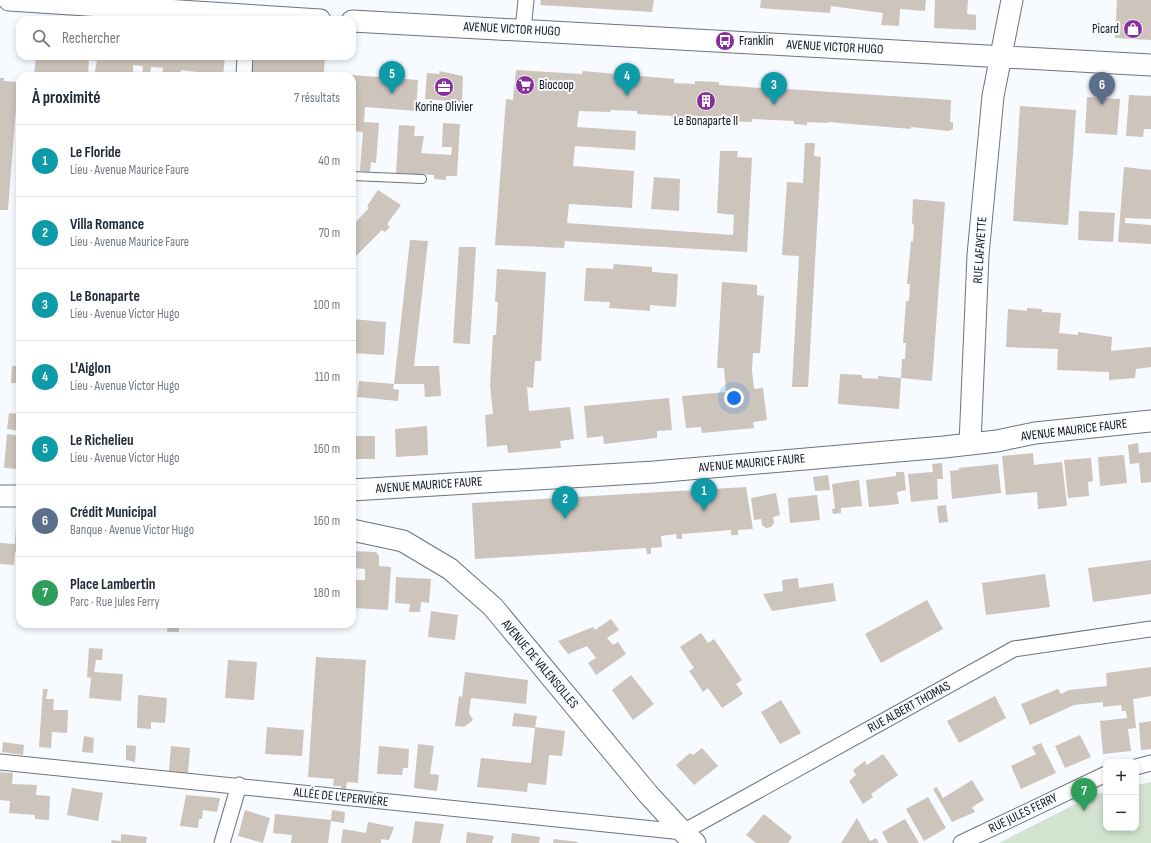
<!DOCTYPE html>
<html lang="fr">
<meta charset="utf-8">
<style>
body{margin:0;font-family:"Sofia Sans Condensed",sans-serif;background:#f6f6f7;color:#1f2937}
.controls{position:absolute;right:12px;bottom:12px;display:grid;overflow:hidden;border-radius:8px;box-shadow:0 2px 6px #0003}
.controls button{width:36px;height:36px;display:grid;place-items:center;padding:0;border:0;border-bottom:1px solid #e0e1e3;background:#fff;color:#1f2937;font:20px sans-serif}
.you{position:absolute;left:734px;top:398px;width:14px;height:14px;margin:-10px;border:3px solid #fff;border-radius:50%;background:#1a73e8;box-shadow:0 0 0 6px #1a73e833}
.badge{display:grid;place-items:center;width:26px;height:26px;border-radius:50%;background:#872e9b;color:#fff;font-size:13px;font-weight:700}
.pin{position:absolute;translate:-50% -33px;filter:drop-shadow(0 1px 2px #0008)}
.pin::after{content:'';position:absolute;top:21px;width:14px;height:12px;background:inherit;clip-path:polygon(0 0,100% 0,50% 100%)}
.list{margin:0;padding:0;list-style:none}
h2{display:flex;justify-content:space-between;align-items:center;height:52px;margin:0;padding:0 16px;font-size:17px}
h2 small{font-size:13px;font-weight:400;color:#747a83}
.list li{display:grid;grid-template-columns:26px 1fr auto;gap:12px;align-items:center;box-sizing:border-box;height:72px;padding:0 16px;border-top:1px solid #e0e1e3}
.list b{display:block;font-size:15px;white-space:nowrap}
.list p{margin:0;font-size:13px;white-space:nowrap;color:#747a83}
.list em{font-size:13px;font-style:normal;color:#747a83}
.icon{flex:none;width:22px;height:22px;fill:none;stroke:currentColor;stroke-width:2;stroke-linecap:round;stroke-linejoin:round}
.map{position:relative;flex:none;width:1151px;height:843px;overflow:hidden}
.search{position:absolute;background:#fff;box-shadow:0 2px 6px #0003;left:16px;top:16px;width:340px;height:44px;display:flex;align-items:center;gap:10px;box-sizing:border-box;padding:0 14px;border-radius:12px;color:#747a83;font-size:15px}
.panel{position:absolute;background:#fff;box-shadow:0 2px 6px #0003;left:16px;top:72px;width:340px;height:556px;border-radius:12px}
.map>svg:first-child{display:block}
</style>
<div class="map">
<svg width="1151" height="843" viewBox="0 0 1151 843">
<rect width="100%" height="100%" fill="#f7fafe"/>
<path fill="#d2e3d0" d="M1151 782V843H999L1095 794 1106 792V828H1136V785Z"/>
<path fill="#cdc4bc" d="M541 0H654L652 12 540 5Z
M761 0H926L925 11 900 9 899 26 881 25 883 13 831 6 830 13 760 8Z
M935 0H968L967 14 976 15V30L934 28Z
M1117 0H1151V40L1115 38Z
M36 56H225L223 76 198 75V72L181 70 180 74 187 76H162L163 68 151 67 150 76H142L143 66 133 65V76H94L97 61 89 60 88 76H34Z
M253 56H325L324 72 351 76H251Z
M516 70 582 74 583 71 674 79V83L695 84V81L719 82V85L761 88V85L786 86V89L951 100 950 122H953V129L949 131 911 127V129L828 122V123L807 122V125L794 124V121L752 119V122L725 121V118L686 115 685 119 671 118 672 116 637 114V111L611 110 610 112 579 111 577 127 636 131 635 150 575 146 573 166 634 171 632 208 569 204 567 223 733 235 734 215 717 213 720 151H738L737 157 752 158 747 252 565 241 564 248 495 245 506 99 513 100Z
M439 71 463 76 462 102 425 99 427 73 440 74Z
M352 75 418 80 416 111 365 107 364 122 379 123 376 163 371 162 370 172 360 171 363 132 352 131Z
M0 78H4V81L18 82 8 210H0Z
M1129 95 1151 96V129H1144L1143 137 1126 136Z
M1087 97 1120 99 1117 135 1085 133Z
M1020 106 1076 110 1068 225 1013 221Z
M443 123 460 124 457 176H446V180L434 179V175L396 173 399 125 415 126 414 136H424L421 153 451 155 452 147H442Z
M805 143H815L814 156 821 157 808 387H792L799 256 782 255 787 182 803 183Z
M1124 167 1151 170V219L1125 218V223L1151 225V244L1118 242Z
M654 177 680 179 679 211 651 209Z
M378 190 401 205 387 224 390 227 385 232 382 230 352 260V226L369 208 367 206Z
M913 199 945 202 932 381 901 378 902 359H905L906 343H903L906 301H909L910 284H907L911 241 913 242 914 225 912 224Z
M1079 211 1115 213 1113 242 1078 240Z
M410 240 428 241 414 366H439L441 396 425 397 424 384H394Z
M459 247H476L470 344 453 343Z
M614 264 652 267V272L678 274 676 307 650 305V311L609 308 610 302 584 301 586 268 613 269Z
M497 269 546 272 541 361H535L533 388 527 387 529 411 570 407 574 439 560 441 561 448 508 453 507 445 487 447 485 415 493 414 490 385 493 335H496L498 302H495Z
M722 282 757 285V295L764 296 760 353H753L752 370 754 389 763 388 767 420 753 422 754 428 702 433 701 427 686 428 682 396 726 392 724 368H717Z
M1027 308 1042 309V312L1061 313 1059 333 1078 335V332L1112 337 1111 351 1151 347V367L1136 369 1135 378 1109 380V372L1057 370 1058 349 1006 347 1008 309 1027 311Z
M352 319 386 322 384 355 352 353Z
M12 366H20V383H11Z
M840 374 862 375V378L878 379V376L901 378 899 409 838 404Z
M359 381 394 384 393 389 399 390 398 401 357 397Z
M669 398 672 430 657 431V438L604 444 603 436 587 438 584 406Z
M9 413 20 414V431L7 429Z
M427 426 428 455 396 457 395 429Z
M7 434 20 436V469L4 468Z
M352 436H375V459H352Z
M1138 443 1139 453 1151 452V482L1141 483 1139 463 1130 464 1128 445Z
M1033 453 1034 465 1062 462 1067 506 1038 509 1037 492 1006 495 1002 456Z
M1124 455 1127 483 1100 486 1098 457Z
M1091 458 1093 481 1088 482 1089 496 1068 498 1064 460Z
M942 463 943 479H937L938 499 911 502 908 474 933 472 932 464Z
M998 464 1001 493 952 499 950 471 959 470V468Z
M896 472H904L906 490 897 492 899 504 869 507 866 480 896 476Z
M828 475 830 490 815 491 813 477Z
M859 480 862 506 841 508V513L833 514 832 509H835L832 484Z
M746 487 753 529 738 530V535H731V530L682 534V539H677L676 534 661 536 662 547 651 548V554H647L646 548 475 559 472 503Z
M776 493 780 515 773 517 774 523 771 527 766 528 762 525 761 519 754 520 751 498Z
M817 495 820 520 790 523 788 498Z
M946 505 948 522 939 523 937 506Z
M16 526H20V552H15L14 565 0 564V543L15 544Z
M352 551 376 552 379 556V566L391 567 388 610 354 608V611H352V580H365V569L352 568Z
M1151 560V594L1093 602 1088 568Z
M1045 574 1050 607 986 615 982 583Z
M396 577 431 579 429 603 421 602 420 612H409L410 604 395 603Z
M798 578 799 588 833 583 836 601 772 611 763 594 783 591 782 580Z
M927 600 943 629 881 663 865 634Z
M431 611 458 615 455 640 428 637Z
M611 619 619 630 607 638 613 645 618 642 626 654 596 675 588 663 596 658 587 646 568 654 558 641 593 627 595 630Z
M168 624H179V632H167Z
M701 633 708 643 714 639 742 680 736 684 743 694 722 708 708 688 703 692 696 681 689 671 694 668 680 647Z
M89 648 103 649 102 660H96L94 672 123 674 121 701 89 698 91 678 87 677Z
M316 657 366 660 358 783 347 782 346 789H341V786H333L334 779 308 777Z
M228 660 257 662 254 700 225 698Z
M1151 667V696L1133 699 1136 728 1128 729 1131 751 1103 754 1100 721 1127 718 1126 711H1122L1121 705 1103 707V702L1074 705 1030 725 1021 704 1058 689 1061 694 1069 690 1107 686 1106 673Z
M465 672 528 680 526 704 471 698 469 713 473 720 464 727 455 726 459 696 462 697Z
M631 675 654 704 633 720 612 690Z
M43 689H48L46 699H54L53 710H68L67 733 52 732 51 748 39 747Z
M138 695 167 698 165 723 151 722V729L137 728Z
M995 696 1006 718 959 743 947 721Z
M781 700 801 733 780 744 761 712Z
M514 713 537 716 535 727 565 731 562 756 549 755 546 785 528 783 527 792 477 787 481 758 531 763 535 728 512 726Z
M1151 721V749L1141 750 1139 723Z
M267 727 304 730 302 756 265 754Z
M1080 735 1091 757 1065 768 1055 746Z
M84 736 94 738 93 753 82 752Z
M3 742 24 745 23 755 2 752Z
M1041 743 1056 773 1021 789 1011 766 1036 754 1032 747Z
M418 744 434 746 430 774 439 775 437 791 414 788Z
M126 745 136 746 135 762 126 760Z
M171 746 190 748 188 773 169 771Z
M379 746 409 749 408 768H403L402 775 377 774Z
M702 748 718 766 694 785 676 765 690 753 693 755Z
M883 754 898 775 871 794 873 797 863 804 849 781 856 775 853 770 865 761 867 765Z
M0 772 13 773 12 784 37 785 36 795 50 796 49 820 35 819V815L9 813 10 801 0 800Z
M972 780 984 800 972 807 975 812 952 822 933 789 937 787 943 798Z
M72 788 103 793 98 821 67 815Z
M186 795 220 798 217 812 203 810 202 819H199L198 828 180 826Z
M928 797 946 828 924 841 906 809Z
M245 810 270 818 263 843 238 836Z
M332 810 345 812 344 823 331 821 328 843H291L292 835 273 833 275 814 331 820Z
M764 814 792 837 788 843H756L746 835Z
M857 818 870 841 876 838 879 843H841Z
M905 819 919 843H888L882 832Z
M415 821 444 824 440 843H412Z
M368 822 394 827 389 840 381 839V843H341L343 829 366 833Z
M467 832 494 836 492 843H466Z
M512 833 540 837 539 843H511Z
M121 834 147 837 146 843H111L112 840 121 841Z
M554 839 578 842V843H553Z"/>
<g fill="none" stroke-linecap="round" stroke-linejoin="round">
<defs>
<path id="lane" d="M352 176 422 179"/>
<path id="street" d="M523 30 526 0
M244 76 245 56
M0 762 683 832 1014 649 1151 629
M1136 767 1151 763
M222 843 239 785
M961 843 1106 774"/>
<path id="secondary" d="M9 0 320 20
M352 21 1151 65
M970 444 978 255 993 96 1012 0
M352 490 654 472 944 447 997 441 1035 433 1151 421
M0 496H20
M352 530 403 541 450 569 493 607 648 794 683 832 695 843"/>
</defs>
<use href="#lane" stroke="#6d737c" stroke-width="10"/>
<use href="#street" stroke="#6d737c" stroke-width="17"/>
<use href="#secondary" stroke="#6d737c" stroke-width="23"/>
<use href="#lane" stroke="#fff" stroke-width="8"/>
<use href="#street" stroke="#fff" stroke-width="15"/>
<use href="#secondary" stroke="#fff" stroke-width="21"/>
</g>
<defs>
<symbol id="shop-disc" viewBox="-11 -11 22 22"><circle r="9.5" fill="#872e9b" stroke="#f7fafe"/><path d="M-5-2.5h2.3a2.7 3.5 0 0 1 5.4 0H5L5.5 6h-11ZM-1.5-2.5h3a1.5 2.3 0 0 0-3 0Z" fill="#fff"/></symbol>
<symbol id="bus-disc" viewBox="-11 -11 22 22"><circle r="9.5" fill="#872e9b" stroke="#f7fafe"/><path d="M-5-6H5V4H4V6H2V4H-2V6H-4V4H-5ZM-3.5-4V0h7V-4ZM-3.5 1.2v1.5H-2V1.2ZM2 1.2v1.5H3.5V1.2Z" fill="#fff"/></symbol>
<symbol id="supermarket-disc" viewBox="-11 -11 22 22"><circle r="9.5" fill="#872e9b" stroke="#f7fafe"/><path d="M-6-5.5h2.5l.6 2H6L4.5 2H-2.5L-4.4-4H-6ZM-1.5 3.2a1.3 1.3 0 1 0 .1 0ZM3 3.2a1.3 1.3 0 1 0 .1 0Z" fill="#fff"/></symbol>
<symbol id="office-disc" viewBox="-11 -11 22 22"><circle r="9.5" fill="#872e9b" stroke="#f7fafe"/><path d="M-6-3h4V-5.5h4V-3h4V5H-6ZM-1-4.5V-3h2v-1.5ZM-6 0V1H6V0Z" fill="#fff"/></symbol>
<symbol id="building-disc" viewBox="-11 -11 22 22"><circle r="9.5" fill="#872e9b" stroke="#f7fafe"/><path d="M-4-6H4V6H1V3H-1V6H-4ZM-2.5-4.3h1.7v1.8h-1.7ZM.8-4.3h1.7v1.8H.8ZM-2.5-1h1.7V.8h-1.7ZM.8-1h1.7V.8H.8Z" fill="#fff"/></symbol>
</defs>
<g fill-rule="evenodd">
<use href="#shop-disc" x="1122" y="18" width="22" height="22"/>
<use href="#bus-disc" x="714" y="30" width="22" height="22"/>
<use href="#supermarket-disc" x="514" y="74" width="22" height="22"/>
<use href="#office-disc" x="433" y="76" width="22" height="22"/>
<use href="#building-disc" x="695" y="90" width="22" height="22"/>
</g>
<g text-anchor="middle" dominant-baseline="central" stroke-width="4" stroke-linejoin="round" paint-order="stroke">
<g font-size="13" fill="#101216" stroke="#f7fafe">
<text transform="translate(512 29) rotate(3)">AVENUE VICTOR HUGO</text>
<text transform="translate(835 47) rotate(3)">AVENUE VICTOR HUGO</text>
<text transform="translate(980 250) rotate(-86)">RUE LAFAYETTE</text>
<text transform="translate(1074 430) rotate(-7)">AVENUE MAURICE FAURE</text>
<text transform="translate(752 463) rotate(-5)">AVENUE MAURICE FAURE</text>
<text transform="translate(429 485) rotate(-4)">AVENUE MAURICE FAURE</text>
<text transform="translate(540 664) rotate(50)">AVENUE DE VALENSOLLES</text>
<text transform="translate(909 707) rotate(-29)">RUE ALBERT THOMAS</text>
<text transform="translate(341 797) rotate(6)">ALLÉE DE L'EPERVIÈRE</text>
<text transform="translate(1023 813) rotate(-26)">RUE JULES FERRY</text>
</g>
<g font-size="13" fill="#101216" stroke="#f7fafe" text-anchor="start">
<text x="1119" y="29" text-anchor="end">Picard</text>
<text x="739" y="41">Franklin</text>
<text x="539" y="85">Biocoop</text>
<text x="444" y="107" text-anchor="middle">Korine Olivier</text>
<text x="706" y="121" text-anchor="middle">Le Bonaparte II</text>
</g>
</g>
</svg>
<div class="controls">
<button>+</button>
<button>−</button>
</div>
<div class="you"></div>
<div class="pin badge" style="left:704px;top:511px;background:#0f9aa8">1</div>
<div class="pin badge" style="left:565px;top:519px;background:#0f9aa8">2</div>
<div class="pin badge" style="left:774px;top:105px;background:#0f9aa8">3</div>
<div class="pin badge" style="left:627px;top:96px;background:#0f9aa8">4</div>
<div class="pin badge" style="left:392px;top:94px;background:#0f9aa8">5</div>
<div class="pin badge" style="left:1102px;top:105px;background:#5c6f8a">6</div>
<div class="pin badge" style="left:1084px;top:811px;background:#2e9e5b">7</div>
<div class="search"><svg class="icon" aria-label="search" viewBox="0 0 24 24"><circle cx="10" cy="10" r="6"/><path d="M15 15l6 6"/></svg>Rechercher</div>
<section class="panel">
<h2>À proximité<small>7 résultats</small></h2>
<ul class="list">
<li><span class="badge" style="background:#0f9aa8">1</span><div><b>Le Floride</b><p>Lieu · Avenue Maurice Faure</p></div><em>40 m</em></li>
<li><span class="badge" style="background:#0f9aa8">2</span><div><b>Villa Romance</b><p>Lieu · Avenue Maurice Faure</p></div><em>70 m</em></li>
<li><span class="badge" style="background:#0f9aa8">3</span><div><b>Le Bonaparte</b><p>Lieu · Avenue Victor Hugo</p></div><em>100 m</em></li>
<li><span class="badge" style="background:#0f9aa8">4</span><div><b>L'Aiglon</b><p>Lieu · Avenue Victor Hugo</p></div><em>110 m</em></li>
<li><span class="badge" style="background:#0f9aa8">5</span><div><b>Le Richelieu</b><p>Lieu · Avenue Victor Hugo</p></div><em>160 m</em></li>
<li><span class="badge" style="background:#5c6f8a">6</span><div><b>Crédit Municipal</b><p>Banque · Avenue Victor Hugo</p></div><em>160 m</em></li>
<li><span class="badge" style="background:#2e9e5b">7</span><div><b>Place Lambertin</b><p>Parc · Rue Jules Ferry</p></div><em>180 m</em></li>
</ul>
</section>
</div>
